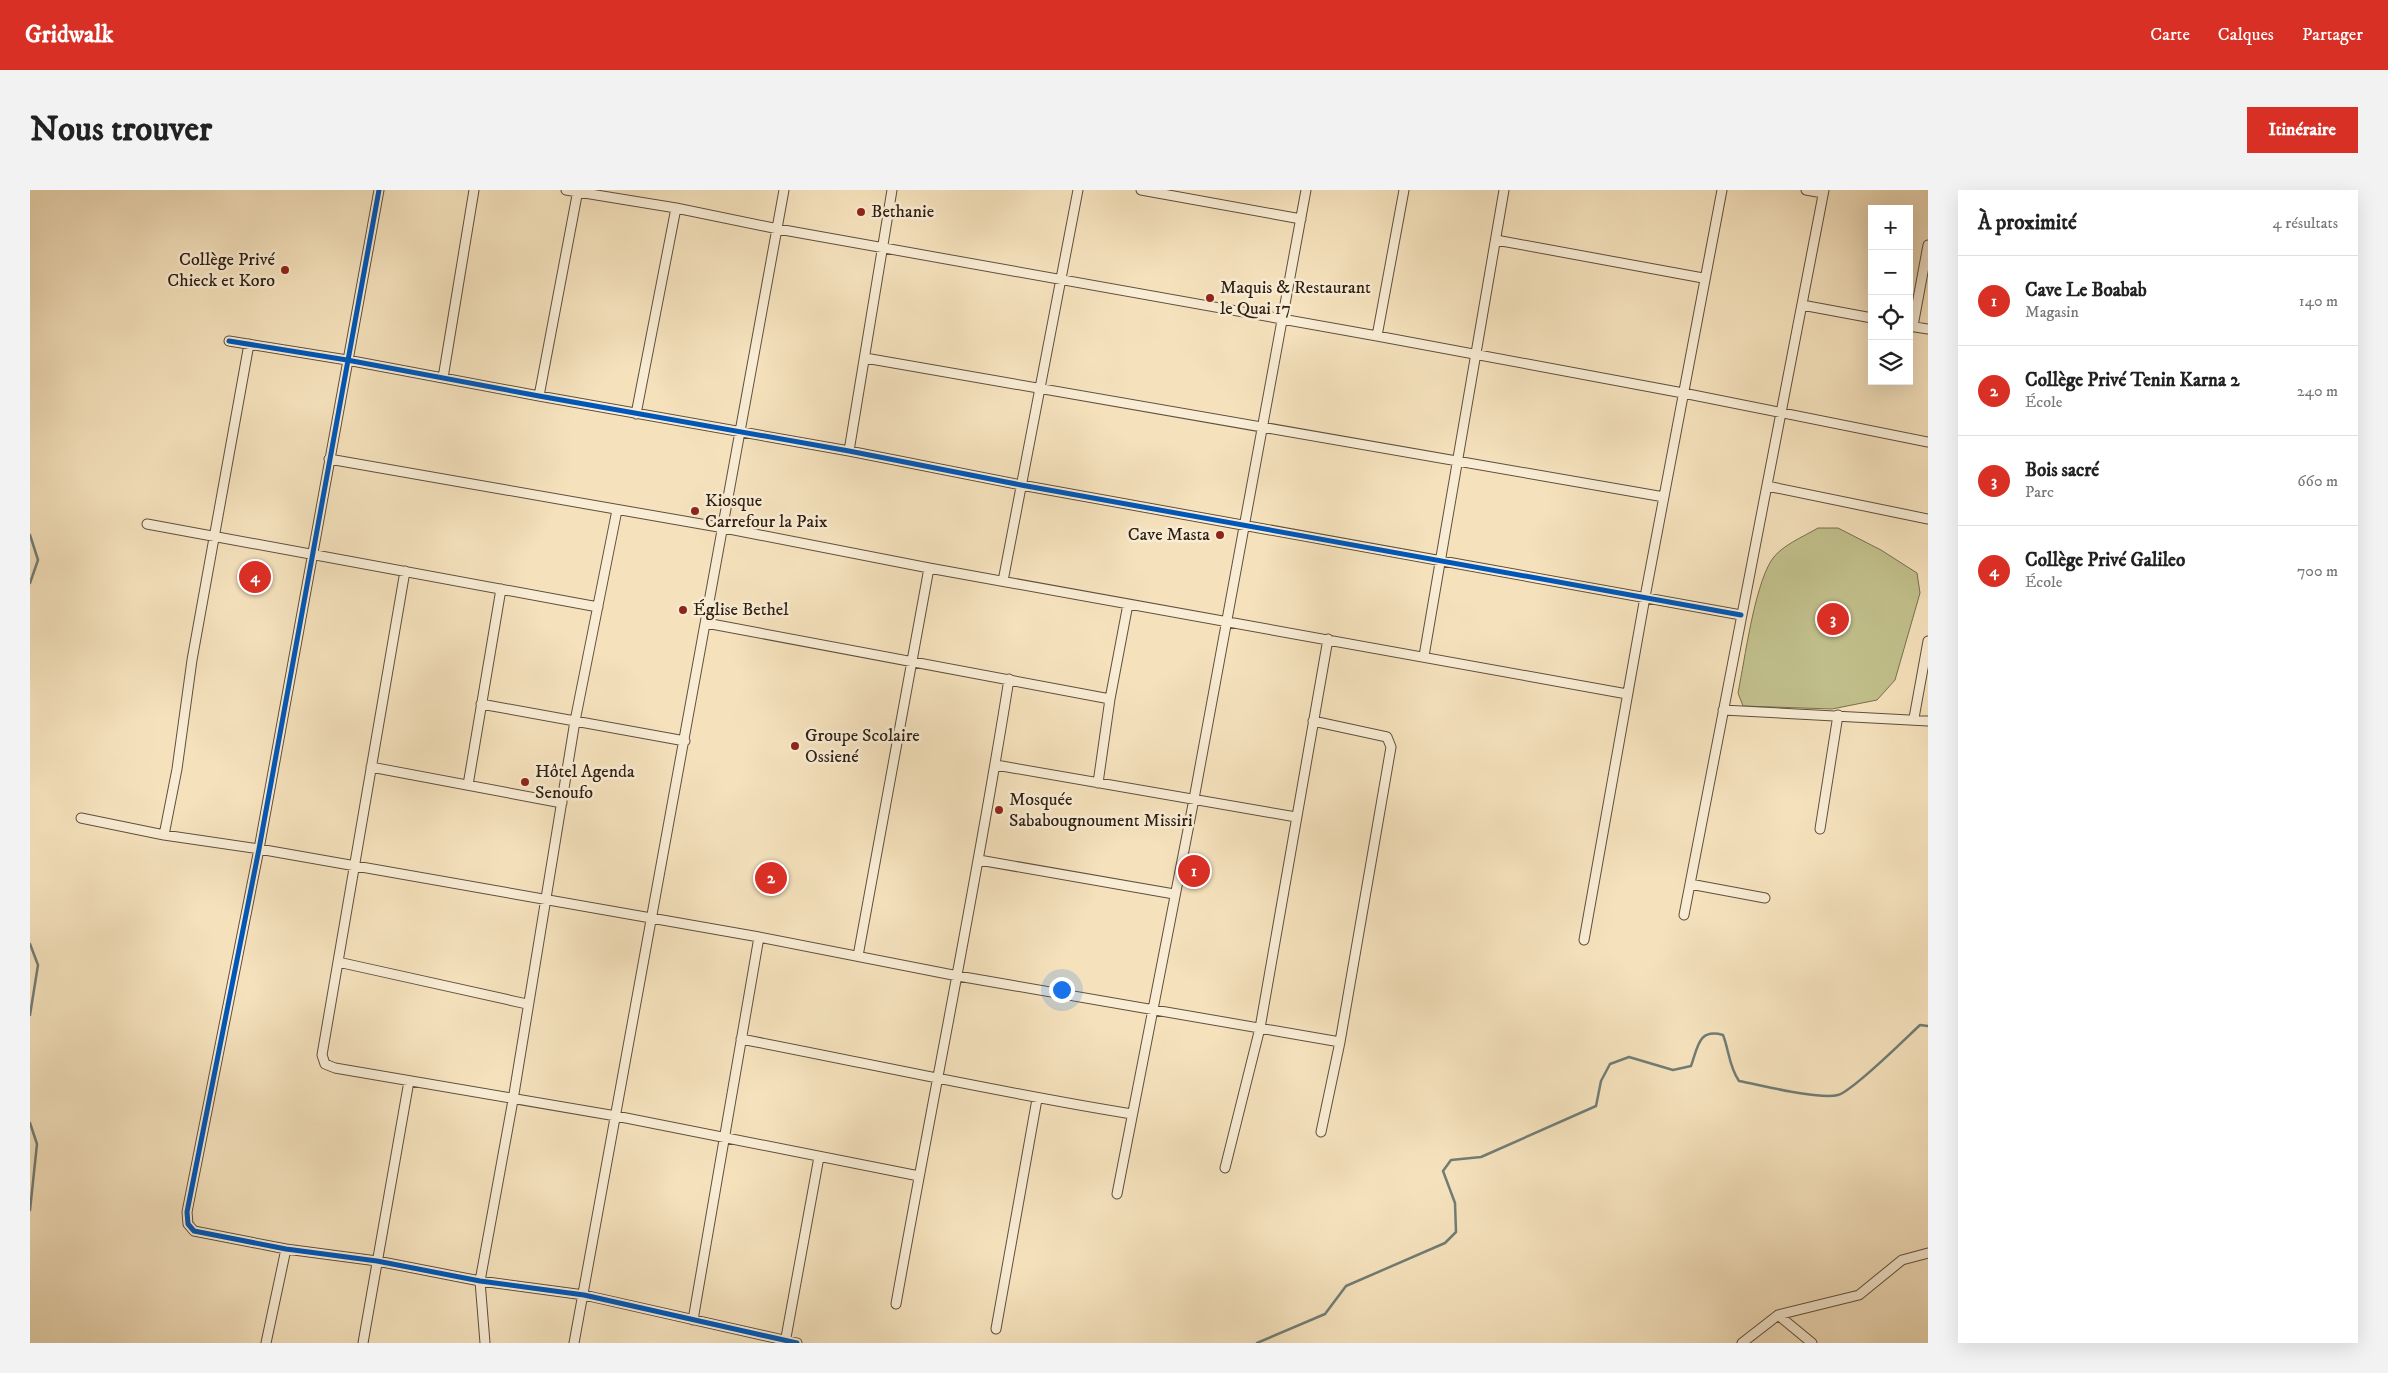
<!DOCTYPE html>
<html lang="fr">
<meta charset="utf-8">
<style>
body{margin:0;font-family:"IM FELL DW Pica",serif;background:#f2f2f2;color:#222}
.controls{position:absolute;right:15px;top:15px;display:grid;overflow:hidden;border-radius:0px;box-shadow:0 5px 20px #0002}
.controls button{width:45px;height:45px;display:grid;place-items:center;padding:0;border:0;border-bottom:1px solid #e0e0e0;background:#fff;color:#222;font:25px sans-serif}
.you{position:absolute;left:1031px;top:799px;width:18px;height:18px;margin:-12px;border:4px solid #fff;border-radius:50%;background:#1a73e8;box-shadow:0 0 0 8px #1a73e833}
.badge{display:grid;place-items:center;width:32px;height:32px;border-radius:50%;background:#d93025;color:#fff;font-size:16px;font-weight:700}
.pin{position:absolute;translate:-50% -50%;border:2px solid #fff;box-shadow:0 1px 5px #0006}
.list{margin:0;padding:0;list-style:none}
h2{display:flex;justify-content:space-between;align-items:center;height:65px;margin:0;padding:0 20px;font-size:21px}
h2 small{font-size:16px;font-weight:400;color:#767676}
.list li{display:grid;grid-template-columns:32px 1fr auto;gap:15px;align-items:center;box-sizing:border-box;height:90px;padding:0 20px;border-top:1px solid #e0e0e0}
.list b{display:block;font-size:19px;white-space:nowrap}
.list p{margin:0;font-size:16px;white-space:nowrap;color:#767676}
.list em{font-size:16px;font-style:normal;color:#767676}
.icon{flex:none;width:28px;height:28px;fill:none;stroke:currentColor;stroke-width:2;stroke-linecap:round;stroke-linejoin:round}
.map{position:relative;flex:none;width:1898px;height:1153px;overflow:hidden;border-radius:0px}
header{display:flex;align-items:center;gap:30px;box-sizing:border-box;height:70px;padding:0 25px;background:#d93025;color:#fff}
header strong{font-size:24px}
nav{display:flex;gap:28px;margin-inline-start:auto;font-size:18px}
.intro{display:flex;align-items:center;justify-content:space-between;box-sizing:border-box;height:120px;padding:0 30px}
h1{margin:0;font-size:35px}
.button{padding:12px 22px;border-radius:0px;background:#d93025;color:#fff;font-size:18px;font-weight:700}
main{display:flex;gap:30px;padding:0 30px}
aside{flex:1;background:#fff;border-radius:0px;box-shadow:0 5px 20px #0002}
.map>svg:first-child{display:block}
</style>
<header>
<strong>Gridwalk</strong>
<nav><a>Carte</a><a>Calques</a><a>Partager</a></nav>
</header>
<div class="intro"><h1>Nous trouver</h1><a class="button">Itinéraire</a></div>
<main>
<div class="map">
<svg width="1898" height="1153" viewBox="0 0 1898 1153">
<rect width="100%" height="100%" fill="#f5e2bd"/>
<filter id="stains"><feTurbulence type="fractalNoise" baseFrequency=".004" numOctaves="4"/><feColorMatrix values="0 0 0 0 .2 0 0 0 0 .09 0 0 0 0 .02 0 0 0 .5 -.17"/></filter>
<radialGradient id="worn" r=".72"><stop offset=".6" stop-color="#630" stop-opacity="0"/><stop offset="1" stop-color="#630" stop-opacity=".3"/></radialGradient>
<path fill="#c2c18d" stroke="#787050" d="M1788 338H1808L1851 360 1887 383 1890 403 1865 490 1847 510 1802 519 1713 516 1708 503C1715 468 1724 399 1741 371 1750 356 1773 347 1788 338Z"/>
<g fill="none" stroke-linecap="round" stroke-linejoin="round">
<path stroke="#717d75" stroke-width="2.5" d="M0 345 8 370 0 393
M0 754 8 775 0 825
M0 933 7 954 0 1020
M1227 1153 1295 1124 1316 1096 1415 1053 1426 1042 1425 1013 1413 981 1421 970 1451 967 1566 916 1571 891 1580 874 1599 867 1643 880 1661 876C1668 857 1668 838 1693 845 1699 860 1699 877 1709 891 1731 895 1788 910 1808 905 1823 901 1875 849 1890 835L1898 836"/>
<defs>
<path id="minor" d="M349 0 229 659 157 1022 158 1034 164 1041 256 1059 347 1071 450 1091 554 1105 767 1153
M536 0 646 18 748 39 1347 146 1653 203 1898 252
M1111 0 1271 29
M1776 0 1793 3
M1466 50 1673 88
M1772 115 1842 128
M1879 136 1898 139
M1883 136 1898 55
M1347 146 1374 0
M199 151 317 170 509 206 819 261 991 295 1711 425
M835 168 1634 307
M413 188 444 0
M509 206 548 0
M606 224 646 18
M819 261 862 0
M299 269 694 338 899 378 1597 504
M1737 296 1898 329
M117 334 568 417
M375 381 292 865 295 874 305 878 586 926 889 986
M973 391 1048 0
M676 433 1080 509
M1394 466 1474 0
M451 514 655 551
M1693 520 1898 531
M1884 528 1898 451
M1283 531 1357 547 1361 557 1310 852 1291 942
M966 575 1266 627
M341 577 532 613
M1068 593 1080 509 1098 414
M438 595 471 399
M51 628 134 645 229 659 729 747 928 786 1310 852
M1790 639 1808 525
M134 645 147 579 162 470 219 154
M949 670 1144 704
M1660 694 1735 708
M1654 725 1794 0
M1554 750 1615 407 1692 0
M828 766 899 378
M308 772 497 814
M711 849C841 874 971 903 1102 924
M1195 978 1230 838 1298 449
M1087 1004 1164 609 1276 0
M866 1114C903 905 946 698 979 489
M1748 1125 1782 1153
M663 1130 729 747
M966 1139 1007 909
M236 1153 256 1059
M333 1153 379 891
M455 1153 450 1091 483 910 545 531 587 320
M544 1153 754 0
M755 1153 789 967
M1712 1153 1748 1125 1829 1105 1872 1070 1898 1063"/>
</defs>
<use href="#minor" stroke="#604f3d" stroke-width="11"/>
<use href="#minor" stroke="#f8ecd4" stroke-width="9"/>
<defs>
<path id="cycleway" d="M349 0 229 659 157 1022 158 1034 164 1041 256 1059 347 1071 450 1091 554 1105 767 1153
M199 151 317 170 509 206 819 261 991 295 1711 425"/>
</defs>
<use href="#cycleway" stroke="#f8ecd4" stroke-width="8"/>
<use href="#cycleway" stroke="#0057b8" stroke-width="5"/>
</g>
<g fill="#8f2418" stroke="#f8ecd4" stroke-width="2">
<circle cx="831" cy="22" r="5"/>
<circle cx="255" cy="80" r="5"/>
<circle cx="1180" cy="108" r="5"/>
<circle cx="665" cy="321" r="5"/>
<circle cx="1190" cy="345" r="5"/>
<circle cx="653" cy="420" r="5"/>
<circle cx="765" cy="556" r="5"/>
<circle cx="495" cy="592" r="5"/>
<circle cx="969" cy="620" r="5"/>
</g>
<g text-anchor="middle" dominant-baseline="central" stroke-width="5" stroke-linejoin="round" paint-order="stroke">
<g font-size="18" fill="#2e1e12" stroke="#f8ecd4" text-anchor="start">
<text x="841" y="22">Bethanie</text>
<text x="245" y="70" text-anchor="end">Collège Privé<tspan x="245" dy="21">Chieck et Koro</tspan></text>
<text x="1190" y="98">Maquis &amp; Restaurant<tspan x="1190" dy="21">le Quai 17</tspan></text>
<text x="675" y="311">Kiosque<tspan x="675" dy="21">Carrefour la Paix</tspan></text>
<text x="1180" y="345" text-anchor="end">Cave Masta</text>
<text x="663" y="420">Église Bethel</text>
<text x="775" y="546">Groupe Scolaire<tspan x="775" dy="21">Ossiené</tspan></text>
<text x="505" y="582">Hôtel Agenda<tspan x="505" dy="21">Senoufo</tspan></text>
<text x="979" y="610">Mosquée<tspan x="979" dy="21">Sababougnoument Missiri</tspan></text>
</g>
</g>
<rect width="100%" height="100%" filter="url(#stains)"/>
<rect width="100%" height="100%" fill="url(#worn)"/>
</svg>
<div class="controls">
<button>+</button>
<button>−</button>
<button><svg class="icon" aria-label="locate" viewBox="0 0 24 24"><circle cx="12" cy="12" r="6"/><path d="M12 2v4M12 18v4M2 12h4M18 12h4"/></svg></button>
<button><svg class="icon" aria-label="layers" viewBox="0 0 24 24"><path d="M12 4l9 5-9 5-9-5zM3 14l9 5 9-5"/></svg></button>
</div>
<div class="you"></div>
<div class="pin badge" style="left:1164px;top:681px">1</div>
<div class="pin badge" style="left:741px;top:688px">2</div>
<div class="pin badge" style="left:1803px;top:429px">3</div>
<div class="pin badge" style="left:225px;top:387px">4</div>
</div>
<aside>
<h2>À proximité<small>4 résultats</small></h2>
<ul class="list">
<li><span class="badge">1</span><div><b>Cave Le Boabab</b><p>Magasin</p></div><em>140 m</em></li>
<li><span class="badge">2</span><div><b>Collège Privé Tenin Karna 2</b><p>École</p></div><em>240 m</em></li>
<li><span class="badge">3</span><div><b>Bois sacré</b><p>Parc</p></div><em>660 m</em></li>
<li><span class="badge">4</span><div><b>Collège Privé Galileo</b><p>École</p></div><em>700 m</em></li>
</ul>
</aside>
</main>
